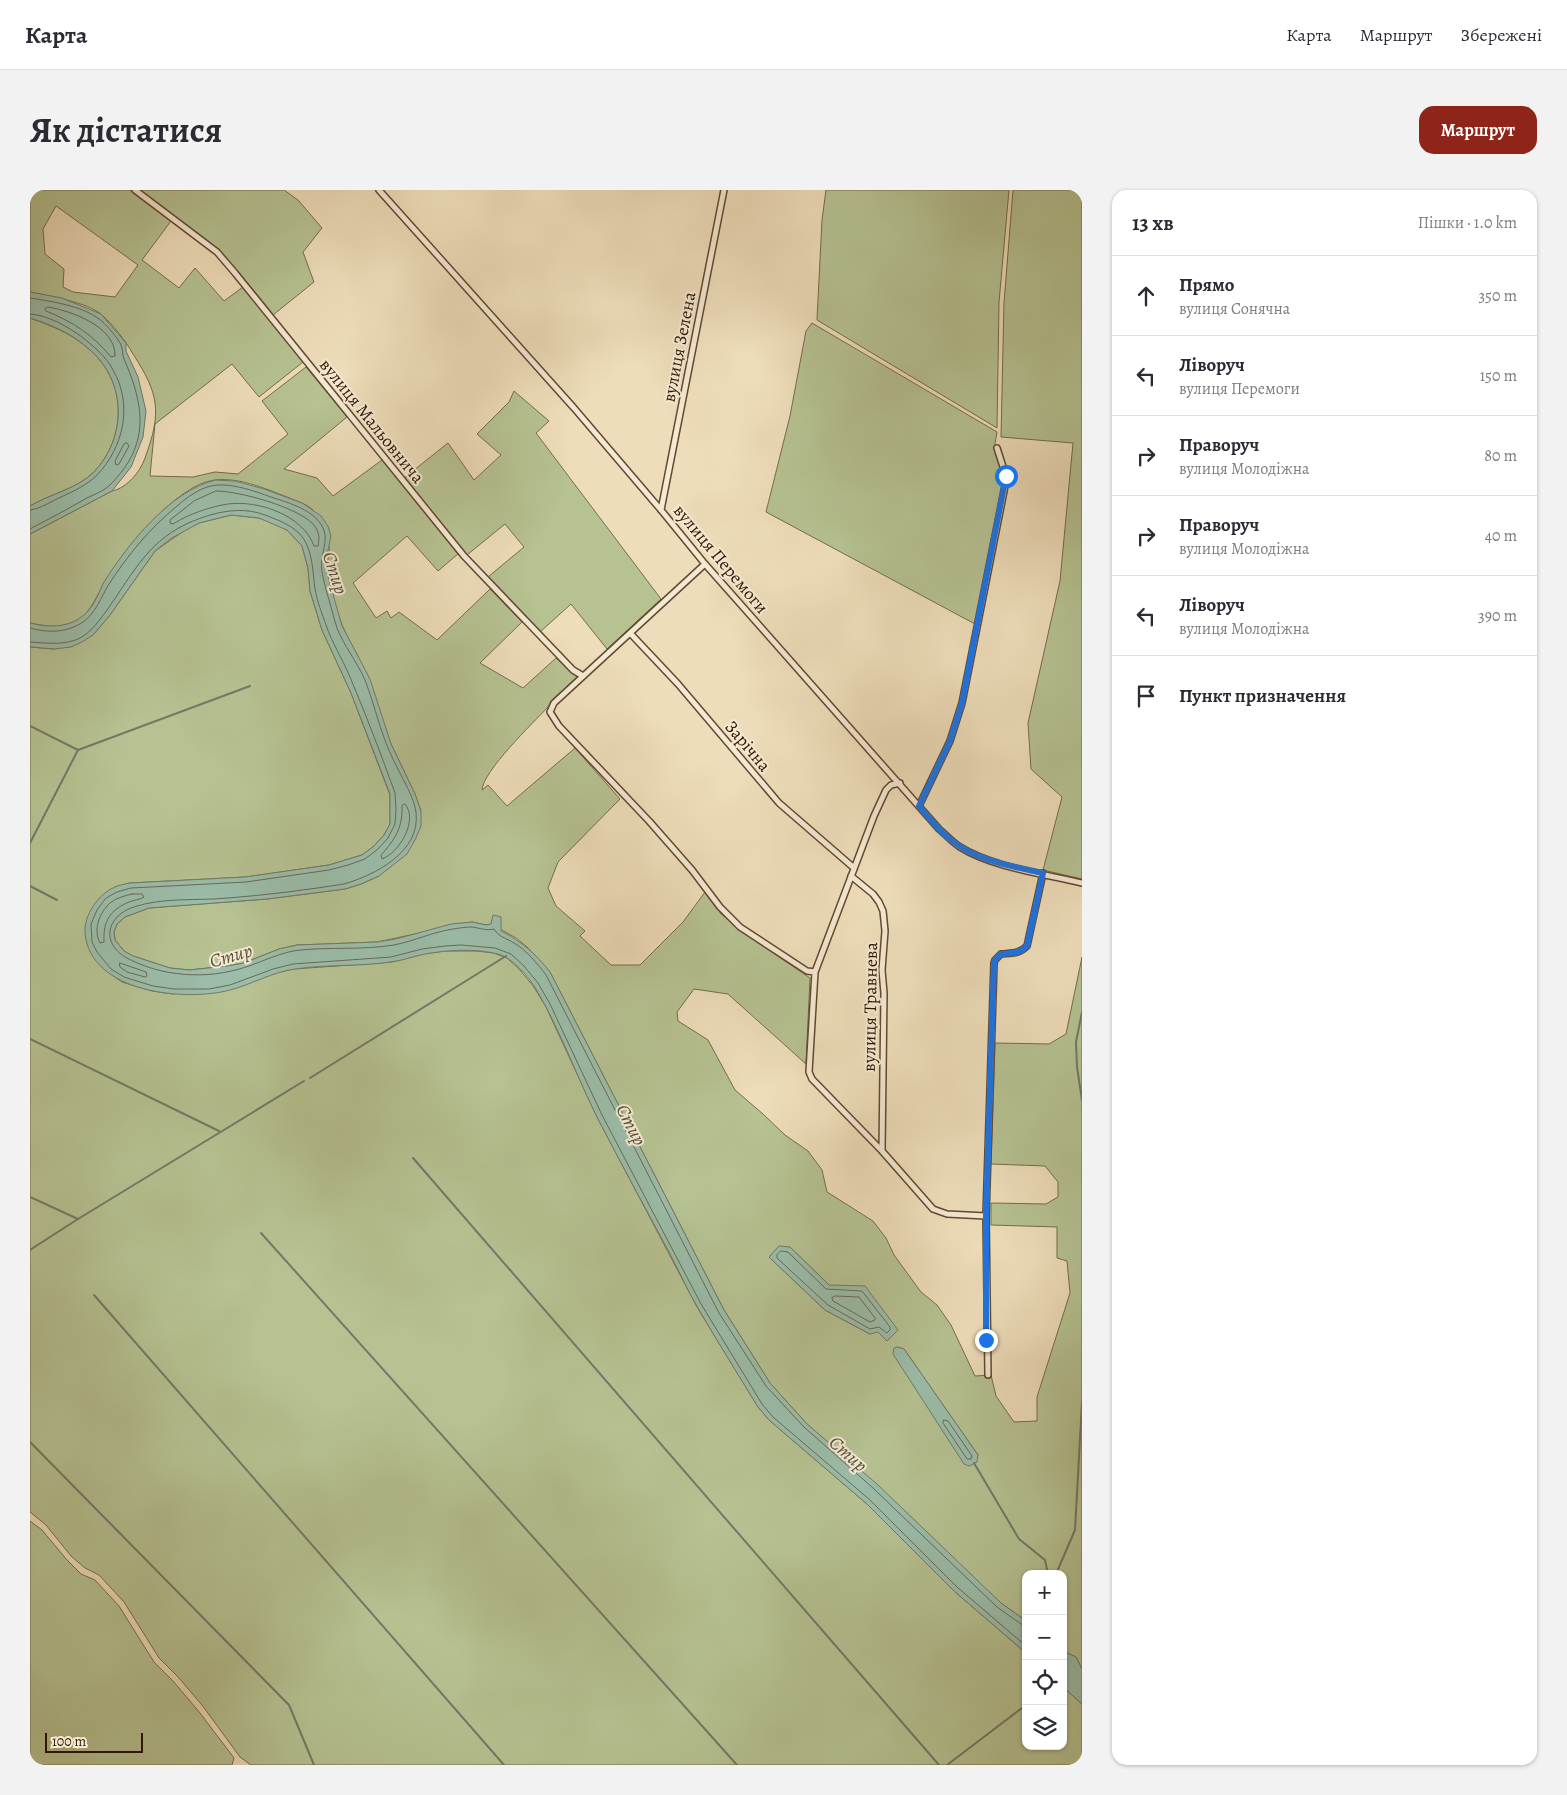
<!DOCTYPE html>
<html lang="uk">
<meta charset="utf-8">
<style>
body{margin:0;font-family:Alegreya,serif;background:#f2f2f3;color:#2b2b33}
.controls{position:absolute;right:15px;bottom:15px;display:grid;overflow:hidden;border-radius:10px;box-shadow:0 1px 4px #0004}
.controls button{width:45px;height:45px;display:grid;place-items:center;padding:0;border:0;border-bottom:1px solid #e1e1e2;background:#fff;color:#2b2b33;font:25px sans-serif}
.scale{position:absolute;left:15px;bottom:12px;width:98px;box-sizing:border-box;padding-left:5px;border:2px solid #341601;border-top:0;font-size:14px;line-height:18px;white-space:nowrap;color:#341601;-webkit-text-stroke:4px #f4e9d2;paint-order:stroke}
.stop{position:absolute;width:15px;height:15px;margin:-11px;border:4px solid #1a73e8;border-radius:50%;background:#fff}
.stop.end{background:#1a73e8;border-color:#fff;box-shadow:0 1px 5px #0008}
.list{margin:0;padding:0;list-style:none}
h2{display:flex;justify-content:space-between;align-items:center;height:65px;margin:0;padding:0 20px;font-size:21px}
h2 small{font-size:16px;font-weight:400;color:#7c7c81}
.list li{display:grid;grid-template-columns:32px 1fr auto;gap:15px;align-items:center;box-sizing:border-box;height:80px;padding:0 20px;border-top:1px solid #e1e1e2}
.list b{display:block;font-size:19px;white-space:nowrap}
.list p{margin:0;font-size:16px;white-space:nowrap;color:#7c7c81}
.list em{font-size:16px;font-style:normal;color:#7c7c81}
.icon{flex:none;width:28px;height:28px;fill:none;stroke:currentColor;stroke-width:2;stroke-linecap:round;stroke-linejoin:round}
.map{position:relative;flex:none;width:1052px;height:1575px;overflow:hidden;border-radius:15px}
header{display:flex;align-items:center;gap:30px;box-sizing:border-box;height:70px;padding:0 25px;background:#fff;border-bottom:1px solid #e1e1e2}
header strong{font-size:24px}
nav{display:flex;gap:28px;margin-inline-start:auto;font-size:18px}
.intro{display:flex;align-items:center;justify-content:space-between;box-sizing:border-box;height:120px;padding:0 30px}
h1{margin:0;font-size:35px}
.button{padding:12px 22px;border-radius:15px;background:#8f2418;color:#fff;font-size:18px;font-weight:700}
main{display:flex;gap:30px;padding:0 30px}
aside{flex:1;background:#fff;border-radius:15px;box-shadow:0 1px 4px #0004}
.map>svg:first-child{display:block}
</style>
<header>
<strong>Карта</strong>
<nav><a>Карта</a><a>Маршрут</a><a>Збережені</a></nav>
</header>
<div class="intro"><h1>Як дістатися</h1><a class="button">Маршрут</a></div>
<main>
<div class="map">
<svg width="1052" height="1575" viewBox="0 0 1052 1575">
<rect width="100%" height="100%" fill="#eeddba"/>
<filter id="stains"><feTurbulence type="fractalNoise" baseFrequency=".004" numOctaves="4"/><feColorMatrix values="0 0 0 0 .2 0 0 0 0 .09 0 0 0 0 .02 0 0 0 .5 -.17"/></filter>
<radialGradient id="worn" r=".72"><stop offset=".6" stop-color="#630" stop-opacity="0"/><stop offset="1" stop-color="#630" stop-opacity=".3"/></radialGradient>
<path fill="#b6c292" stroke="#756c4a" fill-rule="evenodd" d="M0 0H100L141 31 112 70 149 98 165 78 194 111 213 97 273 172 229 207 202 174 125 234 120 286 163 287 185 282 208 284 258 244 232 211 276 177 317 227 254 279 287 288 303 306 352 270 428 364 408 381 377 346 323 393 346 428 357 421 361 428 369 422 407 450 460 399 492 432 450 473 493 498 526 468 547 487 521 511 518 517C503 533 453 581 452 600L458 595 477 616 545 558 590 609 528 672 518 698 526 716 555 741 550 746 581 775H610L653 732 675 702 691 724 730 754 780 788 776 874 698 804 664 799 647 822 648 831 678 850 705 900 733 924 755 945 778 961 792 980 797 1002 843 1031 856 1048 864 1065 891 1102 907 1115 921 1135 945 1186 961 1185 966 1206 984 1232 1007 1231V1207L1040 1103 1037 1071 1027 1068V1037L961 1035V1013L1016 1014 1028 1007V992L1015 976 961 974 965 853 1019 854 1036 844 1052 767V1479L1046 1467 1033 1461V1384H996V1431L971 1413 938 1384 880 1326 777 1234 740 1193 694 1120 520 782 497 757 486 748 461 734 456 735 442 732 347 752 267 755 249 759 214 773 197 776 159 780 140 778 103 766 94 761 85 750 84 742 87 734 95 727 119 718 237 709 315 699 331 694 349 686 391 621 385 604 361 554 327 464C313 442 301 409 297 383 296 374 300 363 299 357 298 352 285 322 282 319 277 314 268 312 262 309 239 300 210 287 185 290 146 294 93 362 74 394 67 405 62 419 51 428 34 439 18 437 0 433V344L82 301C97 298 110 282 115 268 132 222 129 204 103 164 95 150 84 136 72 125 57 112 19 106 0 102ZM26 16 108 75 85 107 43 102 33 97 34 79 15 64 13 39ZM760 1057 799 1095 840 1144 795 1120 739 1067ZM867 1157 874 1159 948 1265Z
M110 0H254L268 10 292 38 273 62 284 92 243 125 189 60Z
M796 0H979L969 112 967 238 787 130 792 30Z
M983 0H1052V689L1013 680 1032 607 1001 579 998 533 1030 391 1043 253 971 247 974 113Z
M0 128C22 136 43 144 60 160 97 192 97 247 64 282 47 299 20 304 0 316Z
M782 133 967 242 964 259 973 286 972 296 945 434 736 322 760 226 776 141Z
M484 201 519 231 506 243 631 409 577 459 541 414 510 442 458 387 494 357 475 334 437 365 374 288 418 253 444 290 471 265 447 244 479 212Z
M201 325 229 328 248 335 257 340 272 356 278 378 280 401 292 440 321 503 360 605V634L354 645 344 656 332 665 299 675 216 687 100 693 85 697 78 782 92 792 105 796 122 801 143 804 264 779 362 772 392 764 415 761H446L464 763 477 768 490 780 504 797 516 817 567 927 667 1117 728 1217 739 1230 837 1314 924 1401 996 1463V1556H1033V1497L1052 1514V1575H221L210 1567 172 1515 148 1487 129 1468 94 1412 69 1385 55 1378 41 1366 16 1335 0 1322V457L24 459 63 445 80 425 125 361 155 340 169 333Z
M0 1331 12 1340 37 1370 51 1384 65 1390 89 1416 124 1472 143 1491 170 1523 204 1568 202 1575H0Z"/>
<path fill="#9bbdaa" stroke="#727a66" d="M0 102 32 108 71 124 96 153V161L108 187 116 221 113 247 101 277 82 301 0 344V316C20 304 47 299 64 282 97 247 97 192 60 160 43 144 22 135 0 128Z
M185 290 205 291 234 299 272 313 291 326 298 336 301 346 296 370 297 383 312 436 340 489 361 554 385 604 391 621V636L386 648 377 664 349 686 331 694 315 699 237 709 119 718 95 727 87 734 84 742 85 750 94 761 103 766 140 778 159 780 197 776 214 773 249 759 267 755 347 752 366 749 421 734 442 732 456 735 461 734 463 725 471 727V741C491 751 506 764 520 782L694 1120 740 1193 777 1234 847 1294 971 1413 996 1431V1463L924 1401 837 1314 739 1230 728 1217C708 1184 687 1151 668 1118 657 1100 649 1080 639 1062 615 1017 590 972 567 927 546 885 530 839 506 799 498 786 483 768 468 764 444 758 419 760 395 764 384 766 372 771 360 772 328 777 296 774 265 779 242 782 223 794 200 800 156 812 60 803 55 743 54 725 68 704 85 697 89 695 95 694 100 693L215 687 299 675 332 665 344 656 354 645 360 634V604L321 503 292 440 280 401 278 378 272 356 257 340 229 328 201 325 169 333 140 349 125 361 80 425 63 445 52 452 41 457 24 459 0 457V433C20 438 42 438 57 422 65 414 69 402 74 392 99 353 138 303 185 290Z
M749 1056 760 1057 799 1095 835 1096 868 1140 857 1151 848 1142 840 1144 795 1120 739 1067Z
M867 1157 874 1159 948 1265 947 1272 939 1276 934 1274 863 1164 864 1158Z
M1033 1461 1046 1467 1052 1479V1514L1033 1497Z"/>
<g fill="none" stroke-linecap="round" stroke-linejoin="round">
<path stroke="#686a56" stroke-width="1" d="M0 108C20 111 53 116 69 129 74 132 89 149 91 155 93 159 92 164 94 169 115 217 120 255 80 295 74 301 65 304 57 308 38 319 19 329 0 339
M18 117C42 121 86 137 85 166L81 167C62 144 43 132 16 121L15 119Z
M0 124C18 125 38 137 52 147 63 156 76 166 83 180 103 214 94 257 67 285 57 295 44 301 31 307 22 311 10 319 0 320
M97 253 99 256 89 274 86 275 85 271 94 254Z
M186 301C209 301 267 317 283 334 289 341 290 347 288 356H284C273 325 228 310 198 314 179 317 159 324 143 334L140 333V330L164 311Z
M0 438C19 443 36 443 53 432 66 423 71 407 79 394 98 365 119 339 146 317 157 307 172 296 187 295 205 294 224 301 241 307 259 313 285 320 293 338 298 349 293 358 292 369 290 379 294 390 296 400 300 412 303 426 307 438 314 456 327 472 335 490 343 510 348 533 356 553 360 564 366 575 371 585 377 597 384 609 386 622 391 662 345 685 314 694 276 700 237 705 198 708 167 711 133 707 104 717 91 721 78 732 80 747 81 755 88 763 95 767 131 787 177 790 216 777 234 771 251 762 270 760 302 757 333 760 364 755 384 751 403 742 423 739 429 738 436 737 442 737 450 738 456 741 464 739 469 747 476 748 484 753 496 760 507 773 516 785L689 1123 736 1196 774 1237 843 1298 967 1417 991 1434 996 1435
M0 452C17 453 36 456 52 447 66 438 76 421 86 407 113 366 130 340 180 325 198 320 217 318 235 325 251 331 270 338 277 355 283 369 283 385 285 399 287 411 292 424 296 435 302 453 313 470 320 487 336 525 351 564 365 603L366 620 365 634 358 648 348 659 335 669 318 675 299 680 216 692 101 698 87 702 76 708 67 720 61 734 62 752 67 762 81 779 94 787 123 796 144 799H179L200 795 243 779 263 774 361 767 392 759 415 756 431 755 465 758 481 764 494 776 508 793 520 814 572 925 671 1114 732 1214 743 1227 840 1310 927 1397 996 1456
M375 614C389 630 369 663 352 669L351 665C365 650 373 637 372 616Z
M102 704H112L114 707C109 710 104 710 99 712 80 720 73 731 74 752L70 753C63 740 69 723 80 713 86 708 94 706 102 704Z
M90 773 116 782 117 786 115 787 97 782 90 777Z
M751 1061 758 1062 796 1099 832 1101 860 1137V1140L857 1143 849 1137 840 1139 798 1115 747 1068V1065Z
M805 1106 829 1107 845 1128V1130L840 1132 803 1111 802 1108Z
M914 1230 918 1231 942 1266 941 1269H937L913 1233Z"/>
<path stroke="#727a66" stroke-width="2" d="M0 536 48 560
M0 653 48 560 220 496
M0 696 27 710
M1052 822 1046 852 1047 877 1052 910
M0 849 189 941
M280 888 476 766
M383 968 909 1575
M0 1007 48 1029
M231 1043 707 1575
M0 1060 48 1029 274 891
M64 1105 474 1575
M0 1252 259 1515 284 1575
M944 1273 989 1349 1015 1370 1018 1384
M1026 1384 1045 1340 1052 1212
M917 1575 996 1515"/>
<defs>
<path id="street" d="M105 0 187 62 205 83 434 366 543 480 553 486
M349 0 544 218 631 320 675 374 909 639C916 645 922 652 930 657 962 677 1014 684 1052 693
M631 320 694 0
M675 374 524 513 520 522 529 536 619 631 662 680 690 717 710 737 777 781 785 782
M600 443 648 494 749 613 824 678
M870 593 861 595 856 600 844 626 785 782 779 882 782 889 852 961 903 1019 917 1024 956 1026
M889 616 920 551 932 513 975 296 976 286 967 258
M821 686 843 704 849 712 853 721 855 741 852 780 854 803 852 961
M958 1185 956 1026 964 773 965 770 971 764C982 763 989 764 997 756L1013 683"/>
</defs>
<use href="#street" stroke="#62482f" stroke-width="8"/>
<use href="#street" stroke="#f4e9d2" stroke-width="5"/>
</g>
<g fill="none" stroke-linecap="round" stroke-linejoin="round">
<path stroke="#1a73e8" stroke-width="6" d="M956 1150V1026L964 773 965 770 971 764C982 763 989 764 997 756L1013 683C981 676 947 671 921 650 909 641 899 628 889 616L920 551 932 513 976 286"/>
</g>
<g text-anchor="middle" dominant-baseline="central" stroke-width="4" stroke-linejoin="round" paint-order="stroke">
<g font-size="18" fill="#341601" stroke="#f4e9d2">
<text transform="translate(649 157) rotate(-79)">вулиця Зелена</text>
<text transform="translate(342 231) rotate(51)">вулиця Мальовнича</text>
<text transform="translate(691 369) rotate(50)">вулиця Перемоги</text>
<text transform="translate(718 556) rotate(50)">Зарічна</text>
<text transform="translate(840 817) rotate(-89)">вулиця Травнева</text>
</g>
<g font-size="19" font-style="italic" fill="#58503c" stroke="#f4e9d2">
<text transform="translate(305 383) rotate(72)">Стир</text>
<text transform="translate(201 766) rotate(-16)">Стир</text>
<text transform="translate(601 935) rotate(63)">Стир</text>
<text transform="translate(818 1264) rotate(41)">Стир</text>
</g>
</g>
<rect width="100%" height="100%" filter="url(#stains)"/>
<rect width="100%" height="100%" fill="url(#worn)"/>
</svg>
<div class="controls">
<button>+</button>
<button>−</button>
<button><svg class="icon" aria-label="locate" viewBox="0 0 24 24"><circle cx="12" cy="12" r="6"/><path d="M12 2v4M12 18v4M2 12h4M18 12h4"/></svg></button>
<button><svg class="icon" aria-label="layers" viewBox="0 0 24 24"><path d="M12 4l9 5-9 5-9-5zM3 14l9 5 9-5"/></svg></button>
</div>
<div class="scale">100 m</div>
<div class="stop" style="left:976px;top:286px"></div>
<div class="stop end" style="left:956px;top:1150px"></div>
</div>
<aside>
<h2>13 хв<small>Пішки · 1.0 km</small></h2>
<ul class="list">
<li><svg class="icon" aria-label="ahead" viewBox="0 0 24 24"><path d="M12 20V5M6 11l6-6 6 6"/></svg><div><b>Прямо</b><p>вулиця Сонячна</p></div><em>350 m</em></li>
<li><svg class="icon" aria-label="left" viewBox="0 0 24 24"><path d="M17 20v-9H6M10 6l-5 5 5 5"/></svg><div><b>Ліворуч</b><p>вулиця Перемоги</p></div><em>150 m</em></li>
<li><svg class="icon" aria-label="right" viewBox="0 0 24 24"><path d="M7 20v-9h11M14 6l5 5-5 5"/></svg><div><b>Праворуч</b><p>вулиця Молодіжна</p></div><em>80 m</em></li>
<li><svg class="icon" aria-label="right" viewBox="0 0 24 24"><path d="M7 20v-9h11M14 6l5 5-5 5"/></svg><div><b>Праворуч</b><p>вулиця Молодіжна</p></div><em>40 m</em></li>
<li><svg class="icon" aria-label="left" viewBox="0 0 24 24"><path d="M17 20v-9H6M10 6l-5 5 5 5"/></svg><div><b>Ліворуч</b><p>вулиця Молодіжна</p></div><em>390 m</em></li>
<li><svg class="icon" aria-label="arrive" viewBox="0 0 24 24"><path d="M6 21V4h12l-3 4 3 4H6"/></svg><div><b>Пункт призначення</b></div></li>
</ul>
</aside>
</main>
